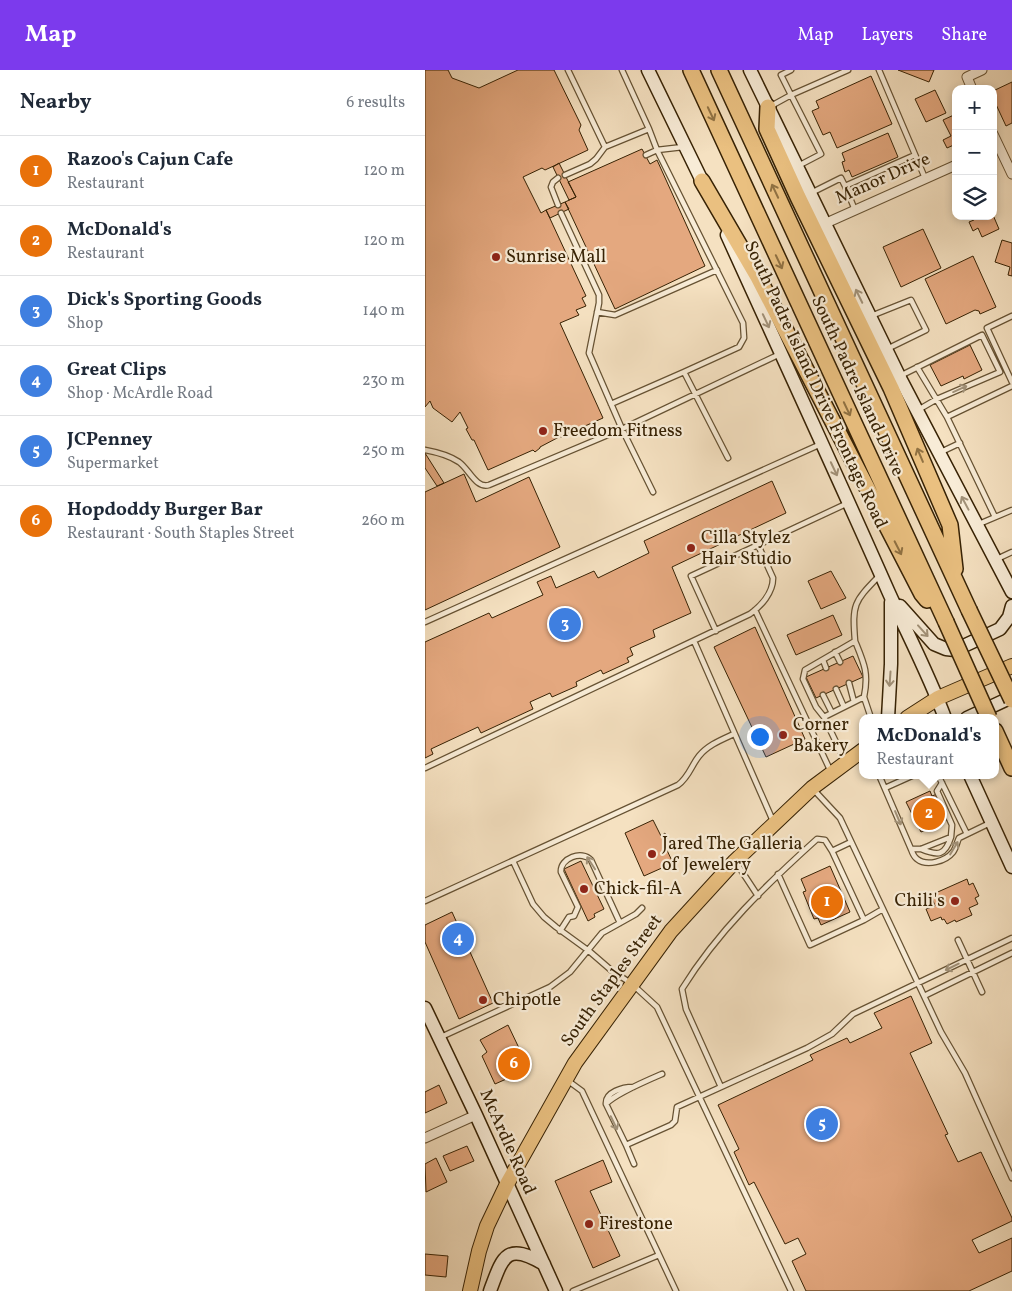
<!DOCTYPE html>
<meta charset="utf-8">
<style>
body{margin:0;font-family:Vollkorn,serif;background:#f2f2f3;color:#1f2937}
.controls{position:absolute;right:15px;top:15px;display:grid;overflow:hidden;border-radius:10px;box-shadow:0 2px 8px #0003}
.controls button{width:45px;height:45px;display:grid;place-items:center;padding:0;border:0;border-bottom:1px solid #e0e1e3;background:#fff;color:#1f2937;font:25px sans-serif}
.you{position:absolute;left:334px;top:666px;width:18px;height:18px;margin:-12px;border:4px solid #fff;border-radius:50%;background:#1a73e8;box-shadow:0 0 0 8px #1a73e833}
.badge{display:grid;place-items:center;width:32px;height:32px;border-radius:50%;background:#7c3aed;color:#fff;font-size:16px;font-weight:700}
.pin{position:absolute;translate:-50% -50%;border:2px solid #fff;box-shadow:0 1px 5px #0006}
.popup{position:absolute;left:434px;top:644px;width:140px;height:65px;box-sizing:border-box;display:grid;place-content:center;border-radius:10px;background:#fff;filter:drop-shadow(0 1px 4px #0005);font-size:16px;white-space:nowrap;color:#747a83}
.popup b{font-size:19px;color:#1f2937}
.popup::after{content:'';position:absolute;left:50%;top:100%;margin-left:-10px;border:10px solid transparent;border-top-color:#fff}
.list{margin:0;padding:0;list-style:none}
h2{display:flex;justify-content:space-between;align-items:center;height:65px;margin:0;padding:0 20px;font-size:21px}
h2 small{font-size:16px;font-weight:400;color:#747a83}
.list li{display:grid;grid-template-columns:32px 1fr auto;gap:15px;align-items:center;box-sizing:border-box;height:70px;padding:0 20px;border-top:1px solid #e0e1e3}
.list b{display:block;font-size:19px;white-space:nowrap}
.list p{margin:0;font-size:16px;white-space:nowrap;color:#747a83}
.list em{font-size:16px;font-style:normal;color:#747a83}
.icon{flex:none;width:28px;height:28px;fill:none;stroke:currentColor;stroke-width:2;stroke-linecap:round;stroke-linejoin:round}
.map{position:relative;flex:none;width:587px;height:1221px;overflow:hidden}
header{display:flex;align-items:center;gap:30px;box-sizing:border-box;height:70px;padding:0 25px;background:#7c3aed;color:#fff}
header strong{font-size:24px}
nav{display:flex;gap:28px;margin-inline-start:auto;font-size:18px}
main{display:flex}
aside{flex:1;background:#fff}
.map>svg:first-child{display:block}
</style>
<header>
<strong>Map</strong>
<nav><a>Map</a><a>Layers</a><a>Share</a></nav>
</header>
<main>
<aside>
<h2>Nearby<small>6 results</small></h2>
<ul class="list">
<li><span class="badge" style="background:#e8710a">1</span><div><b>Razoo's Cajun Cafe</b><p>Restaurant</p></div><em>120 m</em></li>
<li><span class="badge" style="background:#e8710a">2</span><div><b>McDonald's</b><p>Restaurant</p></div><em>120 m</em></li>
<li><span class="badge" style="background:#3f7fe0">3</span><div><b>Dick's Sporting Goods</b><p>Shop</p></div><em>140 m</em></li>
<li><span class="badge" style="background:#3f7fe0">4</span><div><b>Great Clips</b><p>Shop · McArdle Road</p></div><em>230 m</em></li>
<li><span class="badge" style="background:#3f7fe0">5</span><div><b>JCPenney</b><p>Supermarket</p></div><em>250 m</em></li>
<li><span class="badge" style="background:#e8710a">6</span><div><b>Hopdoddy Burger Bar</b><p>Restaurant · South Staples Street</p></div><em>260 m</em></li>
</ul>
</aside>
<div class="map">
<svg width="587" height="1221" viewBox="0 0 587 1221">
<rect width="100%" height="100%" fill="#f5e1c1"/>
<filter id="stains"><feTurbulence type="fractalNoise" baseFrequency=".004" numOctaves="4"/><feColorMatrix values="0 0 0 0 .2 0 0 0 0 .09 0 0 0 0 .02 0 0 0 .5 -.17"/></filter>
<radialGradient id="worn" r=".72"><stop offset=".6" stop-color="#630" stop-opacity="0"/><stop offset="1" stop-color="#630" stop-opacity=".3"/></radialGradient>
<path fill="#e4a87f" stroke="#372204" d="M0 0H23L27 8 54 18 93 0H129L156 55 154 60 163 80 120 100 117 98 98 107 116 143 121 140 161 226 157 228 161 236 151 240 154 245 135 253 178 348 142 364V367H134L115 377V378L110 382 108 380 63 400 49 370H47L41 359 43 358 35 342 27 352 8 338 5 331 0 337Z
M473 0H509L504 12Z
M446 6 467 54 412 78 405 62 398 65 387 41 394 38 391 31Z
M587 12V53L581 56 568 28V21Z
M510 20 521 43 501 52 490 29Z
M531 44V74L522 78 518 70 526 66 518 50Z
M463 63 473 87 427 107 424 100 420 102 417 92 420 91 417 83Z
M217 79 225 94 232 90 280 196 190 239 140 132 151 127 143 112Z
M134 93 151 127 144 130 128 97Z
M140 132 144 139 125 148 121 140Z
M568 145 574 159 557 167 553 158 548 161 544 152 549 150 548 146Z
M498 159 516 198 476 217 458 177Z
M577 170 587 173V206L583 205 585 197 570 192Z
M548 186 571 237 555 244 554 241 550 240 521 254 500 209Z
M545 275 557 300 539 309 538 306 516 316 505 295Z
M0 383 19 413 12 416 0 398Z
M39 404 51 432 104 407 135 477 0 540V422Z
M347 411 361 443 247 497 266 543 228 560 230 567 205 578 208 585 202 588 204 592 178 604 176 600 151 612 152 616 127 627 125 623 105 632 108 639 56 663 53 657 6 679 8 684 0 688V572L64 543 67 548 118 525 112 512 126 506 131 518 169 501 173 508 224 483 219 471Z
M406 501 421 528 396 539 383 511Z
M408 545 417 565 371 585 362 565Z
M330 557 380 669 341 687 289 577Z
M428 586 438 607 391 628 381 607Z
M505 721 507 726 512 724 524 749 496 762 481 732Z
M228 750 236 766 240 763 245 774 240 776 248 793 219 806 200 763Z
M156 791 179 839 169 844 170 847 163 851 139 799Z
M405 796 425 842 396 855 393 848 389 849 378 822 381 821 376 809Z
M542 809 544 815 548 813 554 826 550 828 553 834 544 838 547 845 531 852 530 850 522 854 519 849 517 850 516 847 506 851 501 839 510 836 506 825Z
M27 842 68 933 34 949 0 872V855Z
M486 926 507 973 485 983 523 1064 520 1065 533 1092 556 1082 587 1148V1151L547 1170 554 1183 587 1168V1201L544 1221H381L367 1191 381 1184 373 1168 360 1174 329 1112 324 1115 309 1082 314 1079 293 1035 388 990 385 985 422 968 425 973 457 958 449 943Z
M83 955 104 999 70 1014 57 986 62 982 55 970Z
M14 1015 22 1033 0 1043V1022Z
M42 1076 49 1091 25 1101 18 1086Z
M11 1088 22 1112 1 1122 0 1094Z
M178 1090 187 1112 165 1121 195 1186 168 1198 130 1111Z
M0 1184 23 1186 21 1207 0 1205Z"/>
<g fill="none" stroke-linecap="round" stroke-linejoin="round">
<defs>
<path id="lane" d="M143 0 180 77
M366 0 356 5 366 25 423 0
M454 0 500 108
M346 36 366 25 396 84 373 96
M224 59 232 80 318 253 319 268 314 277 259 302 303 388
M221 85 232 80 258 77
M140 105 165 94 171 89 180 77 224 59 197 0
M386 123 416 108 420 116
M133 135 126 117 128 112 133 108
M430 140 420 116 490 85
M136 143 174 225V233L164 283 197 359 228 422
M172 242 190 245 292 200
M446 246 486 230 501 260 462 279
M587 246 562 258 587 312
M492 297 522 347 570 447
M475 306 557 265 575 302 512 329 493 340
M186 334 259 302
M522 347 587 316
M0 380C11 382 25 386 34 392 44 399 51 419 64 415L197 359 355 284
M516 382 535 373
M554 454 587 440
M572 489 587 482
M330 540 406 702
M0 552 396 374
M291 561 266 506 333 475
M269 571 348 751
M430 571C439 593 444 603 439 627
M410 582 415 592
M398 590 401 598
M424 613 429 632
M411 619 419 637
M398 625 407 643
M399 647 439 627 446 648
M420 691 399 647 391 637 378 609 380 600 430 571C427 533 429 532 455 505
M0 698 325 544C336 536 348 523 348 508L333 475 423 433
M454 705 486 779C487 782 489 787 492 789 502 797 521 791 528 782 531 778 532 772 534 768L565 753
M514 707 542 764
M460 718 489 705
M388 719 415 748 516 962 540 1003 587 1108
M486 779H496L526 767 527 755 512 721 517 713
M496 779C513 786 520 786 526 767
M407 781 426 772
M88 791 108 834 119 847 131 857 164 881 186 900 207 914 232 937 366 1221
M312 794 333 826
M353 804 385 875 439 850
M0 831 253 715C264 707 266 696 274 686 283 675 296 670 309 664
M135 861 144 847 149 846 153 837 136 802C135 788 157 780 166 790L195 853
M533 870 557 922
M499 926 587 883
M16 967 125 917 145 902 177 863 211 844 217 838
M142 1010 157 1021 251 1221
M296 1017 261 939 257 919C293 861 341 815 392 769L400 770 407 781 439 850 458 839
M181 1034C180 1022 198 1017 208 1017
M201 1075 181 1034C190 1024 223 1010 237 1004
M209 1094 201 1075 246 1055 250 1051 252 1037 382 978 407 964 428 944 587 868
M148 1221 234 1185"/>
<path id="street" d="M547 19 542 7 557 0
M568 64 587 104
M399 154 531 95
M0 1068 51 1045"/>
<path id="secondary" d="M223 0 281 119
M325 0 476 310 587 522
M302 165C356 284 411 403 464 523 483 565 504 605 520 648
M475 536 509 574 521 579 530 580 575 559 584 547 587 536
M463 648 466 594V532
M542 648 587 627
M545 705 587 797
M0 938 51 1045 131 1221
M65 1221C78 1186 81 1172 119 1194"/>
<path id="primary" d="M482 648 513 628 587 596
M45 1221 54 1181 62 1156 82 1114 150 993 246 861 310 791 387 718 438 680"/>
<path id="highway" d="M266 0 521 552
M294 0 544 540
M343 37 342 59 373 127 466 318 525 455 530 499
M277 111 333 207 497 524 502 530
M570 661 587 698"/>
</defs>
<use href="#lane" stroke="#665233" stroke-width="7"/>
<use href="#street" stroke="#665233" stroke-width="11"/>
<use href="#secondary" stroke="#372204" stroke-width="15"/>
<use href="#primary" stroke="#372204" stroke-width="16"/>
<use href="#highway" stroke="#372204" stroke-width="18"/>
<use href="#lane" stroke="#f8ecd7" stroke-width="4.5"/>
<use href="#street" stroke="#f8ecd7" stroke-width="9"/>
<use href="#secondary" stroke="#f8ecd7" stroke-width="12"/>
<use href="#primary" stroke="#eac080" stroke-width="14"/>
<use href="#highway" stroke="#eac080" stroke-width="15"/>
<defs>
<path id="highway-bridge" d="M544 540 587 630
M521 552 564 648"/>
</defs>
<use href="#highway-bridge" stroke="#372204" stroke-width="18" stroke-linecap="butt"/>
<use href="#highway-bridge" stroke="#eac080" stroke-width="15"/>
</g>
<defs><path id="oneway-shaft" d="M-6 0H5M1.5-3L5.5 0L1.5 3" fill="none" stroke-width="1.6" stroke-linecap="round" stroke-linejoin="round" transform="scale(1.25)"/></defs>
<g stroke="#907142">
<use href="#oneway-shaft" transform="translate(286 44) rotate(65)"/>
<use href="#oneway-shaft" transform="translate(350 121) rotate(-115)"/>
<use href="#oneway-shaft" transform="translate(354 192) rotate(65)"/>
<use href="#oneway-shaft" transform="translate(422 339) rotate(65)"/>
<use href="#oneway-shaft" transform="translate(495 385) rotate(-113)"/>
<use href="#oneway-shaft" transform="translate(473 478) rotate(63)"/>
</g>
<g stroke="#a19178">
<use href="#oneway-shaft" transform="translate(434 226) rotate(-116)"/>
<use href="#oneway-shaft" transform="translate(341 251) rotate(65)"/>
<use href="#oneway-shaft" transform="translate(535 319) rotate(-24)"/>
<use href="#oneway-shaft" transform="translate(409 399) rotate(65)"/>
<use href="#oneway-shaft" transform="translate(540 433) rotate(-118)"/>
<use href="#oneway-shaft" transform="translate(498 561) rotate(48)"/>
<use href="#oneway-shaft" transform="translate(465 609) rotate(94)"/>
<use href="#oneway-shaft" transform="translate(473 748) rotate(67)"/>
<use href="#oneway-shaft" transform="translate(529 778) rotate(-59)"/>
<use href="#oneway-shaft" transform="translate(166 793) rotate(-123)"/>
<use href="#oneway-shaft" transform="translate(527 897) rotate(154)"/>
<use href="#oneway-shaft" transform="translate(189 1053) rotate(64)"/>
</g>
<g fill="#8f2418" stroke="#f8ecd7" stroke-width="2">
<circle cx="71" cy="187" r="5"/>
<circle cx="118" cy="361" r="5"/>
<circle cx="266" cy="478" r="5"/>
<circle cx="358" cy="665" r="5"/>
<circle cx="227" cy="784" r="5"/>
<circle cx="159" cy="819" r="5"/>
<circle cx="530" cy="831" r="5"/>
<circle cx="58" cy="930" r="5"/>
<circle cx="164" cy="1154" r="5"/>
</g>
<g text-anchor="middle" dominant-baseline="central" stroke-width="4.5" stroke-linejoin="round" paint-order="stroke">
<g font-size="18" fill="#372204" stroke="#f8ecd7">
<text transform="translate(458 109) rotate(-24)">Manor Drive</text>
<text transform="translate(390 315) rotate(65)">South Padre Island Drive Frontage Road</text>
<text transform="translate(432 316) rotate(65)">South Padre Island Drive</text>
<text transform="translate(187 911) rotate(-54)">South Staples Street</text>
<text transform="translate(82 1072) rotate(66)">McArdle Road</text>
</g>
<g font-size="18" fill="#372204" stroke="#f8ecd7" text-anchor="start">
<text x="81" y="187">Sunrise Mall</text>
<text x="128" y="361">Freedom Fitness</text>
<text x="276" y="468">Cilla Stylez<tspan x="276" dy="21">Hair Studio</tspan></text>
<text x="368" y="655">Corner<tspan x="368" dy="21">Bakery</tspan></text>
<text x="237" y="774">Jared The Galleria<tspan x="237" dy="21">of Jewelery</tspan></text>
<text x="169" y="819">Chick-fil-A</text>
<text x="520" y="831" text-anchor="end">Chili's</text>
<text x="68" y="930">Chipotle</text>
<text x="174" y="1154">Firestone</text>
</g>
</g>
<rect width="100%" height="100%" filter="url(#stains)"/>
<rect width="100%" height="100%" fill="url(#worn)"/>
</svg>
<div class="controls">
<button>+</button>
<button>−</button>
<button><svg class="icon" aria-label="layers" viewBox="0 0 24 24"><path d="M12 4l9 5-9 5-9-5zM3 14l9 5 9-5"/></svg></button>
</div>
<div class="you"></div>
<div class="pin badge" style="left:402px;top:832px;background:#e8710a">1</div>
<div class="pin badge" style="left:504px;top:744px;background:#e8710a">2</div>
<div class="popup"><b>McDonald's</b>Restaurant</div>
<div class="pin badge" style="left:140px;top:554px;background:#3f7fe0">3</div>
<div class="pin badge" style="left:33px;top:869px;background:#3f7fe0">4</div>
<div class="pin badge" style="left:397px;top:1054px;background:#3f7fe0">5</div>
<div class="pin badge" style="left:89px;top:994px;background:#e8710a">6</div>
</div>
</main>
